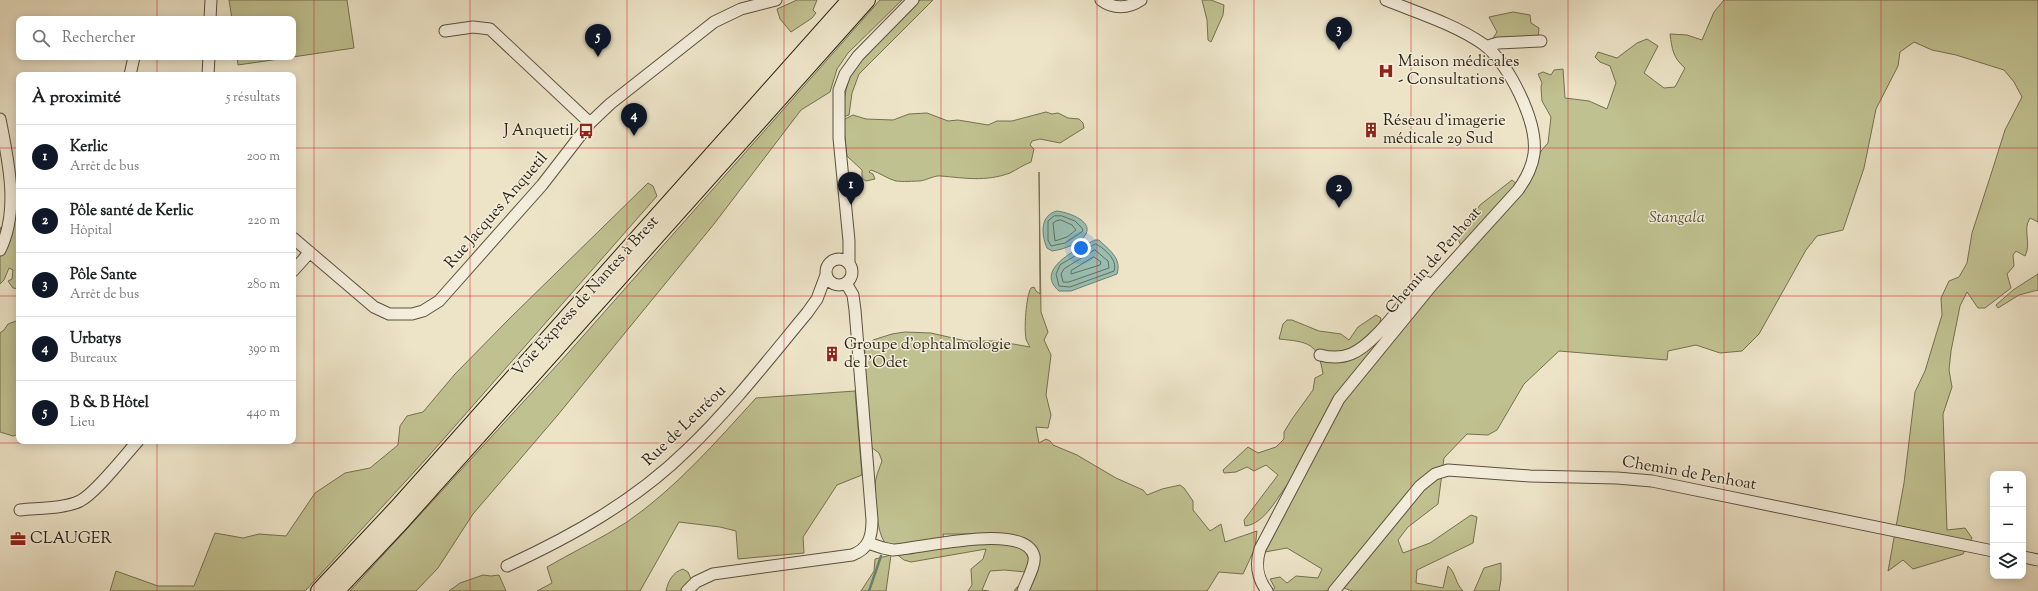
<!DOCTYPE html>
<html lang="fr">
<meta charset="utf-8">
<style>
body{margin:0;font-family:"Sorts Mill Goudy",serif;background:#f6f6f6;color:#202124}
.controls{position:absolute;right:12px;bottom:12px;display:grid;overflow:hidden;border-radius:8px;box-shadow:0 2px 10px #0003}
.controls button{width:36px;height:36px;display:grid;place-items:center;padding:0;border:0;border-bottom:1px solid #e0e0e0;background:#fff;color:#202124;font:20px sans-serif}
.you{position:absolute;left:1081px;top:248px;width:14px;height:14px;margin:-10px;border:3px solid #fff;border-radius:50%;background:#1a73e8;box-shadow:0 0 0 6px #1a73e833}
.badge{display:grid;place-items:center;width:26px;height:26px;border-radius:50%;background:#111827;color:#fff;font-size:13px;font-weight:700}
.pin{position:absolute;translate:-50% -33px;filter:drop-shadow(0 1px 2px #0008)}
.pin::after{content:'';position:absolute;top:21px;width:14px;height:12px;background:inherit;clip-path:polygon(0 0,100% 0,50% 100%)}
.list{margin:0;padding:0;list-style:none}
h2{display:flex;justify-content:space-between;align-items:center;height:52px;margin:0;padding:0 16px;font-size:17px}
h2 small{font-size:13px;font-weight:400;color:#757577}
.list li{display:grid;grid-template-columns:26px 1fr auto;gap:12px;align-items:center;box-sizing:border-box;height:64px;padding:0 16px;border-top:1px solid #e0e0e0}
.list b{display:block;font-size:15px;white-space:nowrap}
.list p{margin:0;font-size:13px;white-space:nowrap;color:#757577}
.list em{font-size:13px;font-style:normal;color:#757577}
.icon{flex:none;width:22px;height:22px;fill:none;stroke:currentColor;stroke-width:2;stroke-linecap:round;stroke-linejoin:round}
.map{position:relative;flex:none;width:2038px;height:591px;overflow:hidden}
.search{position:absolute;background:#fff;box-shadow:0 2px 10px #0003;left:16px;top:16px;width:280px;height:44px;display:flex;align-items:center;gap:10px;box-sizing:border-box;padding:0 14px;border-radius:8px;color:#757577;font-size:15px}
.panel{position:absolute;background:#fff;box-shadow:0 2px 10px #0003;left:16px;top:72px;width:280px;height:372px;border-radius:8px}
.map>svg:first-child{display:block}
</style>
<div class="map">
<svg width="2038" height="591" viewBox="0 0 2038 591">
<rect width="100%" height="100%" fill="#ede4c8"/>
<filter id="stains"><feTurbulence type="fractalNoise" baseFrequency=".005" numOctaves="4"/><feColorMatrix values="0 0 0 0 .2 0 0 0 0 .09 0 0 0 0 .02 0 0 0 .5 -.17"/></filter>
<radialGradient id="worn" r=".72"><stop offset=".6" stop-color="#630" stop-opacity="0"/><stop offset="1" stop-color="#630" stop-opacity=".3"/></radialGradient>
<path fill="#c0c190" stroke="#757050" d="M229 0H347L354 48 238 65 237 57H293V19H232Z
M797 0H817L813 10 816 13 812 18 791 32 780 19 777 9Z
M880 0H902L848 53 837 69 830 92 801 110 714 224 557 416 473 514 438 568 416 591H350L569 352Z
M920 0H933L859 74 852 93 849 115 843 117C844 97 846 82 856 65Z
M1202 0H1211L1224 5 1223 15 1211 42 1208 40 1207 20Z
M1724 0H2038V222L2030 218C2022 231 2032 242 2025 256L2016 251 2013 255 2014 266 2007 274 2011 288 1985 308H1978L1967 292 1960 306 1951 351 1949 370 1952 387 1943 414 1947 530 1965 528 1972 538 1963 554 1913 569 1903 560 1888 571 1904 483 1915 392 1925 371 1942 315 1941 298 1949 281 1959 277 1967 263 1972 233 1993 168 2005 130 2022 97 2014 82 2004 70 1956 55 1932 50 1914 42 1900 52 1898 66 1876 109 1864 168 1843 230 1817 236 1806 250 1759 334 1742 351 1720 353 1696 345 1668 351 1667 360 1559 351 1524 384 1497 430 1488 435 1467 434 1444 458 1438 504 1408 527 1398 540 1403 553 1430 543 1471 515 1477 517 1473 543 1417 570 1416 583 1443 588 1448 566C1456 573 1455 583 1463 591H1352L1344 588 1324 591H1271L1275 588 1270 579 1280 577 1287 583 1296 576 1318 578 1322 569 1287 548 1265 552 1289 505 1290 481C1278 496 1265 524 1245 526L1244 520 1278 475 1266 465 1254 471 1247 467 1236 472 1224 473 1223 470 1248 447 1258 453 1276 447 1284 439V432L1292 419 1313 390 1315 378 1323 374C1318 343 1309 342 1279 339L1283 324 1287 320H1292L1319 331 1341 334 1349 340 1358 327 1376 315 1381 318 1379 326 1465 254 1456 235 1465 227 1480 205 1512 180 1521 188 1532 174 1541 151 1548 143 1551 117 1542 101 1541 87 1542 83 1538 74 1543 72 1551 75 1554 70 1563 69 1565 98 1589 101 1607 109 1616 83 1610 66 1600 62 1595 57 1598 52 1617 58 1637 43 1647 39 1658 46 1644 73 1664 88 1675 87 1685 68C1673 58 1672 49 1670 34L1687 35 1702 40 1714 12Z
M1513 12 1530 15 1531 23 1539 28 1538 39 1491 41 1497 32 1489 17Z
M1046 112 1052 114 1058 113 1068 118 1079 119 1083 123 1084 128 1060 143 1040 139 1032 141 1030 145 1034 149 1031 162C1023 165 1016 170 1010 173 985 182 965 178 941 176 935 175 927 180 920 181 914 181 902 182 896 181 888 179 880 173 871 170L869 172 873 174 875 179 866 181 862 178V170L847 156 843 120 853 115 866 119 893 120 909 114 927 113 948 121 958 120 988 125 997 121H1012Z
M1039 172 1041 312 1048 332 1044 340 1051 355 1046 395 1051 415 1048 428 1036 427 1039 443 1046 439 1050 441 1053 445 1077 455 1116 478 1143 490 1147 495 1162 489 1180 485 1184 488 1193 501V510L1210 531 1221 524 1225 542 1257 531 1255 548 1243 574 1219 572 1207 591H1014L1017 587 1026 584C1064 525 977 535 943 534L945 546C965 543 1044 531 1026 572L1004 570 990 571 982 590 989 591H968L972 585 971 569 983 559 986 549 911 562 904 560 895 553 910 550 913 544C903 543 895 549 886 543 877 538 873 489 876 479 877 473 880 467 882 461L879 453 871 447 864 369 865 348 873 340 892 334 905 332 931 333 966 341H996L1030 347C1029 345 1027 342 1026 339 1024 328 1026 296 1031 288L1034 287 1036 291 1040 294Z
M648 183 653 186 657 196 426 459 305 591H110L116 571 158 586H194L215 533 243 538 259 534 286 536 315 493 345 473 370 468 398 445 400 426 407 416 423 412 455 374 509 319Z
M15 209 19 210V289L13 288 8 281 12 279 13 270 9 268 4 280 0 284V227V238Z
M2038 274V290L2019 295 1998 308 1996 305 2013 290Z
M19 320V434L13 436 0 432V333L4 330 8 324Z
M855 391 862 475 837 485 803 537 804 553 738 559 736 531 720 527 679 522 640 591H537L552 583 547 567C573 552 602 538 627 522 676 488 716 442 756 398Z
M891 555 886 591H861L874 571 875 559Z
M1501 563V580L1499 591H1474L1484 568Z
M683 569 688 572 691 579 683 591H666C668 581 673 572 683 569Z
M483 575 491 576 499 575 506 591H449L460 583Z"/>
<path fill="#99bfb2" stroke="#6d7f72" d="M1057 211C1066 212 1093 220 1086 234 1082 243 1062 250 1052 251L1047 248C1041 234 1040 215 1057 211Z
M1095 240H1099C1109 250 1122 258 1117 274L1071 291H1059C1033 269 1079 248 1095 240Z"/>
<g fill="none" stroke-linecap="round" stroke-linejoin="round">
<path stroke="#626f62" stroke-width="1" d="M1062 216 1075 221 1082 228 1083 231 1065 243 1051 246 1048 240V221L1054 216Z
M1061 220 1072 225 1076 230 1067 237 1055 241 1053 223 1056 221Z
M1096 244C1105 249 1118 260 1114 271L1070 287 1059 286 1056 274 1060 265Z
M1095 250 1108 261 1109 268 1069 282H1063L1061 274 1064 269Z
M1094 257 1101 262 1100 265 1071 274V271Z"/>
<path stroke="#6d7f72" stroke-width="2.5" d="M869 591 881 556"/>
<defs>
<path id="minor" d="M1101 0C1113 9 1128 9 1141 0
M210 19 211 0
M445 31 473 27 490 29 590 123
M1489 48 1491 45 1498 43 1541 41
M130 75 134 57
M208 75 209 57
M0 119C8 160 20 210 0 250
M293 238 374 307 389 314H412L423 311 439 301 542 185 590 123 610 104 714 22 741 9 776 0
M826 272a13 13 0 1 1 26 0a13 13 0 1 1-26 0Z
M849 262V241L839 138V90L845 74 858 56 913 0
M293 271 310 252
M1320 355C1331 358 1341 358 1351 354 1374 345 1403 303 1420 284L1426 282 1432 285
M20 510C39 508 63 509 80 501 96 493 125 455 138 441
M868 543 883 548 893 550C919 549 1025 521 1034 556 1036 565 1026 582 1023 591
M2023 557 2038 560
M507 566C572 536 635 501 687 450 731 408 768 360 807 313L817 299 826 275
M687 591 696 582 713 574 852 555C869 549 872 536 872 520L855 310 853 295 846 283
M1267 591C1257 578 1255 565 1260 549L1339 399 1432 285 1518 190C1526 179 1532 168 1534 154 1538 122 1509 63 1483 44 1454 24 1418 13 1386 0
M1334 591 1420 486 1435 474 1448 470 1530 476 1617 478 1652 481 1993 551"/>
<path id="highway" d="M319 591 397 508 850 0
M336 591 402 521 867 0"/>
</defs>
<use href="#minor" stroke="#5b503f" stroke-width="13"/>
<use href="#highway" stroke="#2a1f11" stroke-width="18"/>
<use href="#minor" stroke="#f3eddb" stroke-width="11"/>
<use href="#highway" stroke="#ede4c8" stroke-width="16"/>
</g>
<path fill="none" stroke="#d62828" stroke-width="1" stroke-opacity="0.55" d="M157 0V19M314 0V591M470 0V591M627 0V591M784 0V591M941 0V591M1097 0V591M1254 0V591M1411 0V591M1568 0V591M1724 0V591M1881 0V591M157 57V75M0 148H19M293 148H2038M0 296H19M293 296H2038M157 441V591M0 443H2038"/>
<defs>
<symbol id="hospital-bare" viewBox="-9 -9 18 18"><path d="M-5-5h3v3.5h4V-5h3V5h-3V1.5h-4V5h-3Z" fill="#8f2418" stroke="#f3eddb" stroke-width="2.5" paint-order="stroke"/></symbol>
<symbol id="building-bare" viewBox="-9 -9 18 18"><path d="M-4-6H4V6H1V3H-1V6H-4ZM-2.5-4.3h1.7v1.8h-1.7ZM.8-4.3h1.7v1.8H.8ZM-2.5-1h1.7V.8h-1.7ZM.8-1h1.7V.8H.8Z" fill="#8f2418" stroke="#f3eddb" stroke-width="2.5" paint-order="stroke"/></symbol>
<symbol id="bus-bare" viewBox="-9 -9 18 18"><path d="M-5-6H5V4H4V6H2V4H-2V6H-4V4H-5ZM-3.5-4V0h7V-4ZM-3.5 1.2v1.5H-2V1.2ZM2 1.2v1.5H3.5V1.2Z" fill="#8f2418" stroke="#f3eddb" stroke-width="2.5" paint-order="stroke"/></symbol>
<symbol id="office-bare" viewBox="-9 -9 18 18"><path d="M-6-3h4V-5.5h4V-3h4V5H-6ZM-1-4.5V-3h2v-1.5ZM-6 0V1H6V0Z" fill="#8f2418" stroke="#f3eddb" stroke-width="2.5" paint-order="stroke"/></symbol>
</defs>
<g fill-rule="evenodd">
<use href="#hospital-bare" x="1375" y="60" width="22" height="22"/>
<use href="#building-bare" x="1360" y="119" width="22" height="22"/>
<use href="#bus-bare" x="575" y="120" width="22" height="22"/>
<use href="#building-bare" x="821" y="343" width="22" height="22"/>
<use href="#office-bare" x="7" y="528" width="22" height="22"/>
</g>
<g text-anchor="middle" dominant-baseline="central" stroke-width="3" stroke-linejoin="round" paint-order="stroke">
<g font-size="16" fill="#2a1f11" stroke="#f3eddb" text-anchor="start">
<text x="1398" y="62">Maison médicales<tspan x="1398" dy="18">- Consultations</tspan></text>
<text x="1383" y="121">Réseau d'imagerie<tspan x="1383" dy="18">médicale 29 Sud</tspan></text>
<text x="574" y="131" text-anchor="end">J Anquetil</text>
<text x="844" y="345">Groupe d'ophtalmologie<tspan x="844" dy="18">de l'Odet</tspan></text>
<text x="30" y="539">CLAUGER</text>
</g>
<g font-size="16" fill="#2a1f11" stroke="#f3eddb">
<text transform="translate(497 211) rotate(-49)">Rue Jacques Anquetil</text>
<text transform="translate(1434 261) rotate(-49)">Chemin de Penhoat</text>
<text transform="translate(586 297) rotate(-48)">Voie Express de Nantes à Brest</text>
<text transform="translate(685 426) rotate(-44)">Rue de Leuréou</text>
<text transform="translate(1689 474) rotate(10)">Chemin de Penhoat</text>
</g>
<g font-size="16" font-style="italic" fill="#575037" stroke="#f3eddb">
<text x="1677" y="218">Stangala</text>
</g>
</g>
<rect width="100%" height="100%" filter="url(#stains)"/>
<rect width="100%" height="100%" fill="url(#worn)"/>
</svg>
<div class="controls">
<button>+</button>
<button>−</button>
<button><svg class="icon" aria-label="layers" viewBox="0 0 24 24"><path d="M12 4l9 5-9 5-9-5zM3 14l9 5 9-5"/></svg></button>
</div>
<div class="you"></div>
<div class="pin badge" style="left:851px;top:205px">1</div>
<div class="pin badge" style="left:1339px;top:208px">2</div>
<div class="pin badge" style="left:1339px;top:50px">3</div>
<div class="pin badge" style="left:634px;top:136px">4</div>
<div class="pin badge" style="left:598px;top:57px">5</div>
<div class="search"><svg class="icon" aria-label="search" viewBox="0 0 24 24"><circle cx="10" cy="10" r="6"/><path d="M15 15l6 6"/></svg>Rechercher</div>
<section class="panel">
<h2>À proximité<small>5 résultats</small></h2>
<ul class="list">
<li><span class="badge">1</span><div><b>Kerlic</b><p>Arrêt de bus</p></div><em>200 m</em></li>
<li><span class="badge">2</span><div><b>Pôle santé de Kerlic</b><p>Hôpital</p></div><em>220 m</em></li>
<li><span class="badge">3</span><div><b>Pôle Sante</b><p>Arrêt de bus</p></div><em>280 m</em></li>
<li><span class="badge">4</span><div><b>Urbatys</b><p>Bureaux</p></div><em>390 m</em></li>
<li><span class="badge">5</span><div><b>B &amp; B Hôtel</b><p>Lieu</p></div><em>440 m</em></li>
</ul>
</section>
</div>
